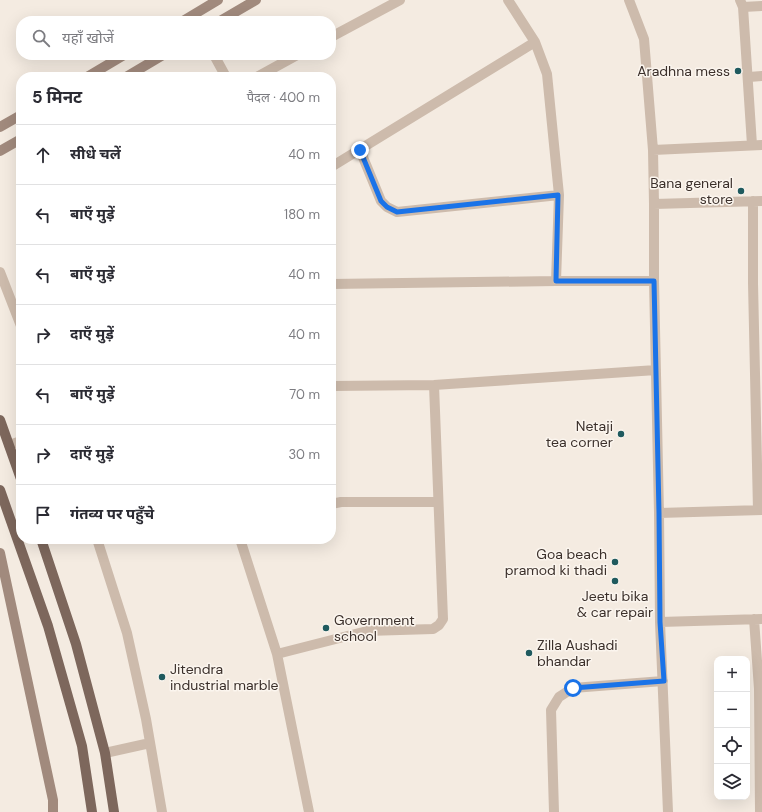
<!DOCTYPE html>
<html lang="hi">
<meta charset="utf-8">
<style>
body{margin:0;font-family:"DM Sans","Noto Sans Devanagari",sans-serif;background:#f7f7f7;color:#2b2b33}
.controls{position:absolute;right:12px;bottom:12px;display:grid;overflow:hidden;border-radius:8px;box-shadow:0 4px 16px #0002}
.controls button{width:36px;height:36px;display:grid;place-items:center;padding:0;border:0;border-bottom:1px solid #e1e1e2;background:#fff;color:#2b2b33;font:20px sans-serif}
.stop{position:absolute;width:12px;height:12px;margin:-9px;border:3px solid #1a73e8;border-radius:50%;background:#fff}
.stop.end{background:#1a73e8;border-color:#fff;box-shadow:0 1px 4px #0008}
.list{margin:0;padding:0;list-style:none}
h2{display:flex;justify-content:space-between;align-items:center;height:52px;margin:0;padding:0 16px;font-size:17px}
h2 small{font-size:13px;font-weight:400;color:#7c7c81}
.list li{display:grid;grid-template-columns:26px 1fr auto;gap:12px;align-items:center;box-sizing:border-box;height:60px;padding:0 16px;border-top:1px solid #e1e1e2}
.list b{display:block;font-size:15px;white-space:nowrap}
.list em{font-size:13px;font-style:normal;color:#7c7c81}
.icon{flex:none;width:22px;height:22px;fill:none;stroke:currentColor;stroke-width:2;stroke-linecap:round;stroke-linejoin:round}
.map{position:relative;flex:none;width:762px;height:812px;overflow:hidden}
.search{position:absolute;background:#fff;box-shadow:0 4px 16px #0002;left:16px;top:16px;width:320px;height:44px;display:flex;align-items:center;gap:10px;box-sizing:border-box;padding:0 14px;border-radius:16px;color:#7c7c81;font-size:15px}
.panel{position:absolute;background:#fff;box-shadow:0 4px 16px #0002;left:16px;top:72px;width:320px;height:472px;border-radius:16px}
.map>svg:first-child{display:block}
</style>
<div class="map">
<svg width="762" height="812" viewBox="0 0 762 812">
<rect width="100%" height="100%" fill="#f4ebe1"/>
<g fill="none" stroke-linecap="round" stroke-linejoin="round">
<path stroke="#cdbbac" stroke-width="10" d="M508 0 535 42 547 74 559 195 556 281
M629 0 644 39 653 150 654 204V281L659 513 660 622 668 812
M740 0 743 7 752 145
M743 7 762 6
M331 37 400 0
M214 55 226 77
M257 77 297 55
M749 77 762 76
M360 150 381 201 387 207 397 212 559 195
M653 150 762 145
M331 167 535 42
M753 201V283L758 510
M654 204 762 201
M0 272 21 326
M331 284 556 281H654
M331 386 434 385 656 370
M9 445 21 441
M331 504 341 502H438
M659 513 762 510
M97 539 127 633 146 719 162 812
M240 539 277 654 309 812
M754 619 759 689 760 812
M660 622 762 619
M277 654 367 631 433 629 439 625 443 619 434 385
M105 753 150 743
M554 812 551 710 559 697 573 688 663 681"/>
<path stroke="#a18a7d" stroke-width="10" d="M183 21 218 0
M220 21 256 0
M87 77 124 55
M126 77 163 55
M0 127 21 115
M0 151 21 139
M0 553 53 800V812"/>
<path stroke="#7d675c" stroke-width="10" d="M0 420 21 479
M0 490 48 626 82 746 92 812
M41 539 76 644 105 753 114 812"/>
</g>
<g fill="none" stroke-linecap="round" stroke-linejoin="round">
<path stroke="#1a73e8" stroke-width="5" d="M360 150 381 201 387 207 397 212 558 195 556 281H654L659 513 660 622 664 681 573 688"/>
</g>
<g fill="#1f5a5e" stroke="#fbf5ee" stroke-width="1.5">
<circle cx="738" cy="71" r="4"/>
<circle cx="741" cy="191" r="4"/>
<circle cx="621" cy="434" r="4"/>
<circle cx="615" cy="562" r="4"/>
<circle cx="615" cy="581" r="4"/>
<circle cx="326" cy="628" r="4"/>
<circle cx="529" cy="653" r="4"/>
<circle cx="162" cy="677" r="4"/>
</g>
<g text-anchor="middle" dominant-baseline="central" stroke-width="3" stroke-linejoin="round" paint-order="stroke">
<g font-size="14" fill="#3b302b" stroke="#fbf5ee" text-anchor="end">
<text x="730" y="71">Aradhna mess</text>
<text x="733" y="183">Bana general<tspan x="733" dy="16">store</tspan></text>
<text x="613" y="426">Netaji<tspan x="613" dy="16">tea corner</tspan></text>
<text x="607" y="554">Goa beach<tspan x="607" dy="16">pramod ki thadi</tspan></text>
<text x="615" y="596" text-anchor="middle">Jeetu bika<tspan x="615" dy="16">&amp; car repair</tspan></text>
<text x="334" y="620" text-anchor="start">Government<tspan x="334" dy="16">school</tspan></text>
<text x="537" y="645" text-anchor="start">Zilla Aushadi<tspan x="537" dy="16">bhandar</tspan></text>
<text x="170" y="669" text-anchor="start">Jitendra<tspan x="170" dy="16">industrial marble</tspan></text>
</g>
</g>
</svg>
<div class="controls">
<button>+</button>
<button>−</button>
<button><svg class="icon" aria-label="locate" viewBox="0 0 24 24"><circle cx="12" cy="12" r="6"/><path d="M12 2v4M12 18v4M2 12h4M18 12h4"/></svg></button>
<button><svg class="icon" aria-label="layers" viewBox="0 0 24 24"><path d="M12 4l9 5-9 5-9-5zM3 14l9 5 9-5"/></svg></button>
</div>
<div class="stop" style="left:573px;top:688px"></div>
<div class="stop end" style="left:360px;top:150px"></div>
<div class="search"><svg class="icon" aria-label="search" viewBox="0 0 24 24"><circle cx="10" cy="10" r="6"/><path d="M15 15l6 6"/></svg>यहाँ खोजें</div>
<section class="panel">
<h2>5 मिनट<small>पैदल · 400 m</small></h2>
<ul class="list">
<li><svg class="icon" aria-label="ahead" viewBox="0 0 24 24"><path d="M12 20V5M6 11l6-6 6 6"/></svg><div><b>सीधे चलें</b></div><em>40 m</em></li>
<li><svg class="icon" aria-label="left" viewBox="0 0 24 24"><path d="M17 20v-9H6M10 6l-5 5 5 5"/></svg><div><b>बाएँ मुड़ें</b></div><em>180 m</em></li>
<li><svg class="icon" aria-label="left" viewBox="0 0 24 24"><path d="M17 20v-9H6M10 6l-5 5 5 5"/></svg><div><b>बाएँ मुड़ें</b></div><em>40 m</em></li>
<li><svg class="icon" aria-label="right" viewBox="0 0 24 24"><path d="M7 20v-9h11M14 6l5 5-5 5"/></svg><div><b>दाएँ मुड़ें</b></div><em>40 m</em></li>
<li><svg class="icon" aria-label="left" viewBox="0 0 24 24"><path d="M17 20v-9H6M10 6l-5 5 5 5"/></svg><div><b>बाएँ मुड़ें</b></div><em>70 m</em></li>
<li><svg class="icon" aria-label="right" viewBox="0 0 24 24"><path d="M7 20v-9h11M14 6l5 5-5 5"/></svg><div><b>दाएँ मुड़ें</b></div><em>30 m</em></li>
<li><svg class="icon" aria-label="arrive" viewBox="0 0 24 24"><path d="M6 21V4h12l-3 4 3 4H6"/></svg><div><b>गंतव्य पर पहुँचे</b></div></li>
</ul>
</section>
</div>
